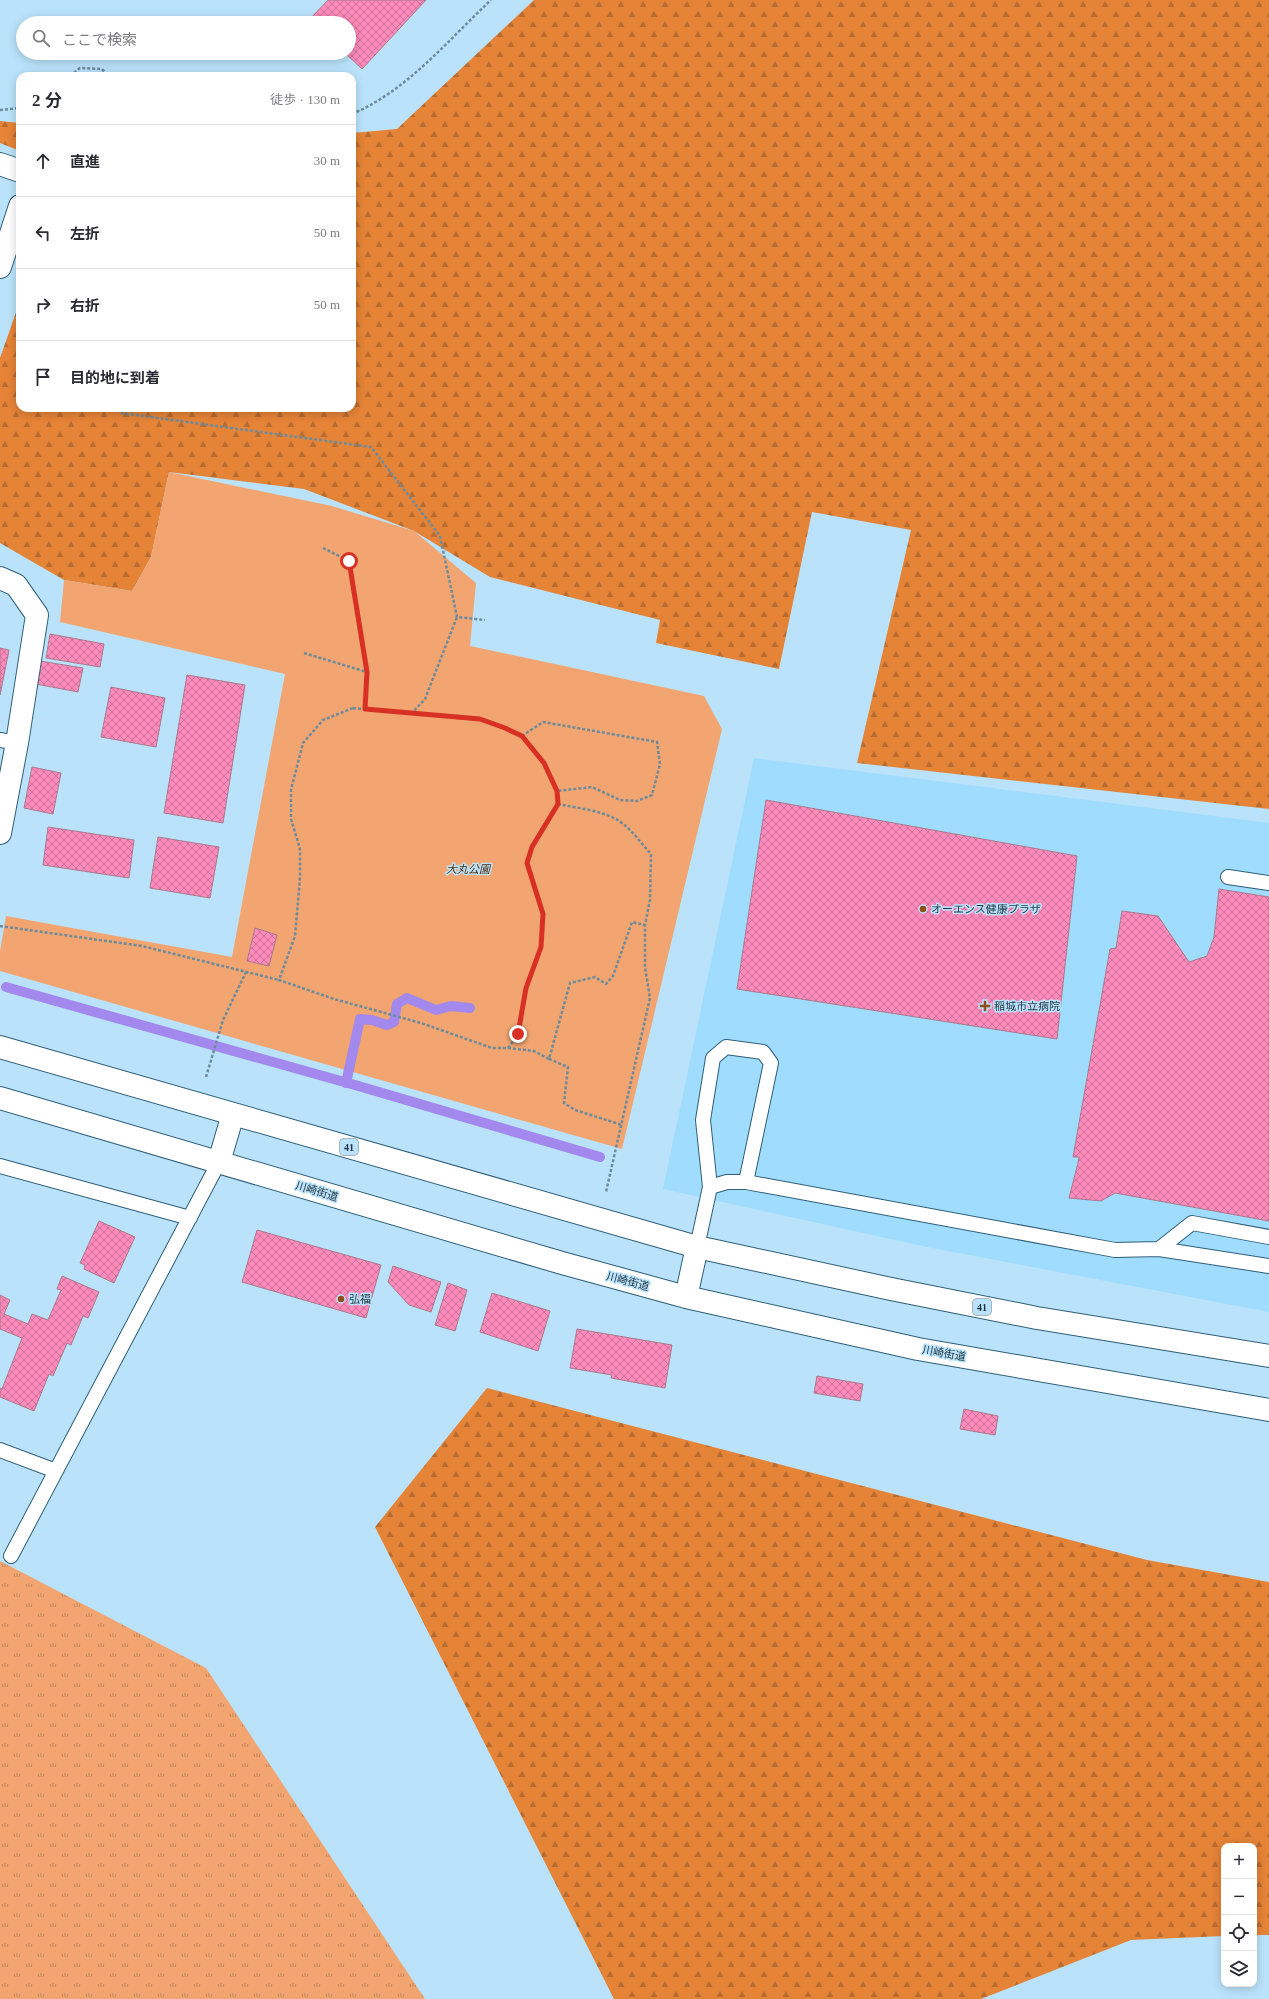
<!DOCTYPE html>
<html lang="ja">
<meta charset="utf-8">
<style>
body{margin:0;font-family:"Times New Roman","Noto Sans JP",serif;background:#f2f2f3;color:#2b2b33}
.controls{position:absolute;right:12px;bottom:12px;display:grid;overflow:hidden;border-radius:8px;box-shadow:0 2px 10px #0003}
.controls button{width:36px;height:36px;display:grid;place-items:center;padding:0;border:0;border-bottom:1px solid #e1e1e2;background:#fff;color:#2b2b33;font:20px sans-serif}
.stop{position:absolute;width:12px;height:12px;margin:-9px;border:3px solid #d93025;border-radius:50%;background:#fff}
.stop.end{background:#d93025;border-color:#fff;box-shadow:0 1px 4px #0008}
.list{margin:0;padding:0;list-style:none}
h2{display:flex;justify-content:space-between;align-items:center;height:52px;margin:0;padding:0 16px;font-size:17px}
h2 small{font-size:13px;font-weight:400;color:#7c7c81}
.list li{display:grid;grid-template-columns:26px 1fr auto;gap:12px;align-items:center;box-sizing:border-box;height:72px;padding:0 16px;border-top:1px solid #e1e1e2}
.list b{display:block;font-size:15px;white-space:nowrap}
.list em{font-size:13px;font-style:normal;color:#7c7c81}
.icon{flex:none;width:22px;height:22px;fill:none;stroke:currentColor;stroke-width:2;stroke-linecap:round;stroke-linejoin:round}
.map{position:relative;flex:none;width:1269px;height:1999px;overflow:hidden}
.search{position:absolute;background:#fff;box-shadow:0 2px 10px #0003;left:16px;top:16px;width:340px;height:44px;display:flex;align-items:center;gap:10px;box-sizing:border-box;padding:0 14px;border-radius:22px;color:#7c7c81;font-size:15px}
.panel{position:absolute;background:#fff;box-shadow:0 2px 10px #0003;left:16px;top:72px;width:340px;height:340px;border-radius:12px}
.map>svg:first-child{display:block}
</style>
<div class="map">
<svg width="1269" height="1999" viewBox="0 0 1269 1999">
<defs>
<pattern id="grass-tufts" width="24" height="20" patternUnits="userSpaceOnUse"><rect width="24" height="20" fill="#f2a570"/><path d="M3 7l-1-3M5 7V3M7 7l1-3M15 17l-1-3M17 17v-4M19 17l1-3" fill="none" stroke="#c3875d"/></pattern>
<pattern id="forest-firs" width="22" height="20" patternUnits="userSpaceOnUse"><rect width="22" height="20" fill="#e58337"/><path d="M5 1l3.5 6h-7zM16 11l3.5 6h-7z" fill="#b96c30"/></pattern>
<pattern id="building-cross-hatch" width="8" height="8" patternUnits="userSpaceOnUse"><rect width="8" height="8" fill="#fe8bbb"/><path d="M0 0l8 8M0 8l8-8" fill="none" stroke="#cd7299"/></pattern>
</defs>
<rect width="100%" height="100%" fill="#bae3fb"/>
<path fill="#a0dcfe" d="M754 758 1269 823V1312L927 1247 663 1189Z"/>
<path fill="url(#grass-tufts)" d="M0 1561 206 1668 425 1999H0Z"/>
<path fill="url(#forest-firs)" d="M534 0H1269V809L857 763 911 530 812 512 779 669 656 643 660 620 490 577 414 531 304 489 169 472 151 557 132 591 64 580 0 543V358L20 301V408H352V133L397 129Z
M0 121 20 123V151L0 143Z
M487 1388 1147 1560 1269 1582V1935H1254V1846H1224V1936L1131 1940 981 1999H614L375 1527Z"/>
<path fill="#f2a570" d="M169 472 332 506 414 531 476 583 470 646 704 696 722 729 622 1149 0 971V951L6 916 232 957 285 674 60 622 64 580 132 591 151 557Z"/>
<g fill="none" stroke-linecap="round" stroke-linejoin="round">
<path stroke="#a388ee" stroke-width="10" d="M6 987 355 1085 600 1157
M346 1083 360 1019 372 1020 387 1025 394 1022 397 1004 407 998 436 1010 451 1006 470 1008"/>
</g>
<path fill="url(#building-cross-hatch)" stroke="#ab798c" d="M328 0H426L362 69 345 53H349V23H313L309 20Z
M50 634 104 644 100 667 46 658Z
M0 648 9 650 0 695Z
M40 661 83 668 78 692 36 684Z
M187 675 245 685 223 823 164 813Z
M111 687 165 698 156 747 101 737Z
M32 767 61 773 53 814 24 808Z
M766 800 1077 856 1057 1039 737 989Z
M48 827 134 840 129 878 43 865Z
M158 837 219 847 210 898 150 888Z
M1219 889 1269 897V1221L1115 1193 1101 1201 1069 1198 1078 1163 1079 1157H1073L1110 949 1116 948 1122 911 1158 916 1189 962 1207 956 1214 937Z
M255 928 277 935 269 966 247 961Z
M99 1221 135 1237 114 1283 84 1269 85 1265 80 1263Z
M257 1230 381 1265 366 1318 242 1282Z
M393 1266 441 1282 431 1312 409 1305 388 1282Z
M62 1276 99 1292 88 1318 83 1316 71 1345 67 1343 53 1376 49 1374 34 1411 0 1397V1388L2 1389 22 1338 0 1329V1295L10 1300 4 1314 28 1324 32 1314 48 1320 61 1290 57 1289Z
M448 1283 467 1290 455 1331 435 1325Z
M492 1293 550 1311 538 1351 480 1332Z
M577 1329 672 1345 665 1388 611 1378 612 1375 570 1368Z
M817 1376 863 1384 860 1401 814 1393Z
M964 1409 998 1416 995 1435 960 1429Z"/>
<g fill="none" stroke-linecap="round" stroke-linejoin="round">
<defs>
<path id="service" d="M0 740 17 743
M1228 877 1269 883
M0 1166 190 1218
M710 1187 727 1182H746L1115 1250 1159 1249 1269 1266
M697 1247 710 1187 703 1120 713 1058 726 1047 763 1052 771 1063 746 1182
M1159 1249 1192 1223 1269 1237
M0 1450 56 1471
M11 1556 219 1162"/>
<path id="minor" d="M0 164 20 171
M0 267 20 206
M0 578 16 585 37 615 17 743 0 833"/>
<path id="primary" d="M0 1047 697 1247 891 1289 1037 1318 1269 1356
M0 1098 562 1263 686 1297 918 1349 1269 1410
M219 1162 233 1114
M686 1297 697 1247"/>
</defs>
<use href="#service" stroke="#2e5e78" stroke-width="16"/>
<use href="#minor" stroke="#2e5e78" stroke-width="24"/>
<use href="#primary" stroke="#2e5e78" stroke-width="24"/>
<path stroke="#6c8b9c" stroke-width="2.5" stroke-dasharray="3 2" stroke-linecap="butt" d="M70 76 80 68 102 69 108 76
M0 110 20 108
M352 114C407 91 448 40 491 0
M121 408V413L371 447 440 536 457 617 485 620
M323 548 349 561 367 672 365 709
M304 653 367 672
M353 708 480 719 505 728 522 736 544 763 557 791 558 804 532 847 527 863 543 914 541 947 526 988 518 1035 508 1048H492L421 1023 334 999 279 980 295 936 300 878V849L291 819V790L303 743 323 720Z
M411 714 425 699 457 617
M522 736 543 722 657 742 660 764 652 795 637 801 620 800 592 787 557 791
M558 804C577 808 599 810 616 819 630 827 640 842 651 854L650 900 645 925V967L650 998 606 1192
M0 926 142 946 279 980
M508 1048 534 1051 549 1059 570 983 595 977 606 984 613 976 632 922 645 925
M549 1059 568 1067 564 1103 575 1110 622 1125
M206 1077 223 1020 246 972"/>
<use href="#service" stroke="#fff" stroke-width="14"/>
<use href="#minor" stroke="#fff" stroke-width="22"/>
<use href="#primary" stroke="#fff" stroke-width="22"/>
</g>
<g fill="none" stroke-linecap="round" stroke-linejoin="round">
<path stroke="#d93025" stroke-width="5" d="M349 561 367 672 365 709 480 719 505 728 522 736 544 763 557 791 558 804 532 847 527 863 543 914 541 947 526 988 518 1034"/>
</g>
<g fill="#8f4e1a" stroke="#bae3fb" stroke-width="1.5">
<circle cx="923" cy="909" r="4"/>
<path d="M983 1000h4v4h4v4h-4v4h-4v-4h-4v-4h4z"/>
<circle cx="341" cy="1299" r="4"/>
</g>
<g text-anchor="middle" dominant-baseline="central" stroke-width="3" stroke-linejoin="round" paint-order="stroke">
<g fill="#bae3fb" stroke="#4e6877" stroke-width="1">
<rect x="340" y="1139" width="18" height="16" rx="3"/>
<rect x="973" y="1299" width="18" height="16" rx="3"/>
</g>
<g font-size="10" font-weight="bold" fill="#1f343f">
<text x="349" y="1147">41</text>
<text x="982" y="1307">41</text>
</g>
<g font-size="11" font-style="italic" fill="#512a0c" stroke="#bae3fb">
<text x="468" y="869">大丸公園</text>
</g>
<g font-size="11" fill="#1f343f" stroke="#bae3fb" text-anchor="start">
<text x="931" y="909">オーエンス健康プラザ</text>
<text x="994" y="1006">稲城市立病院</text>
<text x="349" y="1299">弘福</text>
</g>
<g font-size="11" fill="#1f343f" stroke="#bae3fb">
<text transform="translate(317 1191) rotate(17)">川崎街道</text>
<text transform="translate(628 1281) rotate(15)">川崎街道</text>
<text transform="translate(944 1353) rotate(10)">川崎街道</text>
</g>
</g>
</svg>
<div class="controls">
<button>+</button>
<button>−</button>
<button><svg class="icon" aria-label="locate" viewBox="0 0 24 24"><circle cx="12" cy="12" r="6"/><path d="M12 2v4M12 18v4M2 12h4M18 12h4"/></svg></button>
<button><svg class="icon" aria-label="layers" viewBox="0 0 24 24"><path d="M12 4l9 5-9 5-9-5zM3 14l9 5 9-5"/></svg></button>
</div>
<div class="stop" style="left:349px;top:561px"></div>
<div class="stop end" style="left:518px;top:1034px"></div>
<div class="search"><svg class="icon" aria-label="search" viewBox="0 0 24 24"><circle cx="10" cy="10" r="6"/><path d="M15 15l6 6"/></svg>ここで検索</div>
<section class="panel">
<h2>2 分<small>徒歩 · 130 m</small></h2>
<ul class="list">
<li><svg class="icon" aria-label="ahead" viewBox="0 0 24 24"><path d="M12 20V5M6 11l6-6 6 6"/></svg><div><b>直進</b></div><em>30 m</em></li>
<li><svg class="icon" aria-label="left" viewBox="0 0 24 24"><path d="M17 20v-9H6M10 6l-5 5 5 5"/></svg><div><b>左折</b></div><em>50 m</em></li>
<li><svg class="icon" aria-label="right" viewBox="0 0 24 24"><path d="M7 20v-9h11M14 6l5 5-5 5"/></svg><div><b>右折</b></div><em>50 m</em></li>
<li><svg class="icon" aria-label="arrive" viewBox="0 0 24 24"><path d="M6 21V4h12l-3 4 3 4H6"/></svg><div><b>目的地に到着</b></div></li>
</ul>
</section>
</div>
